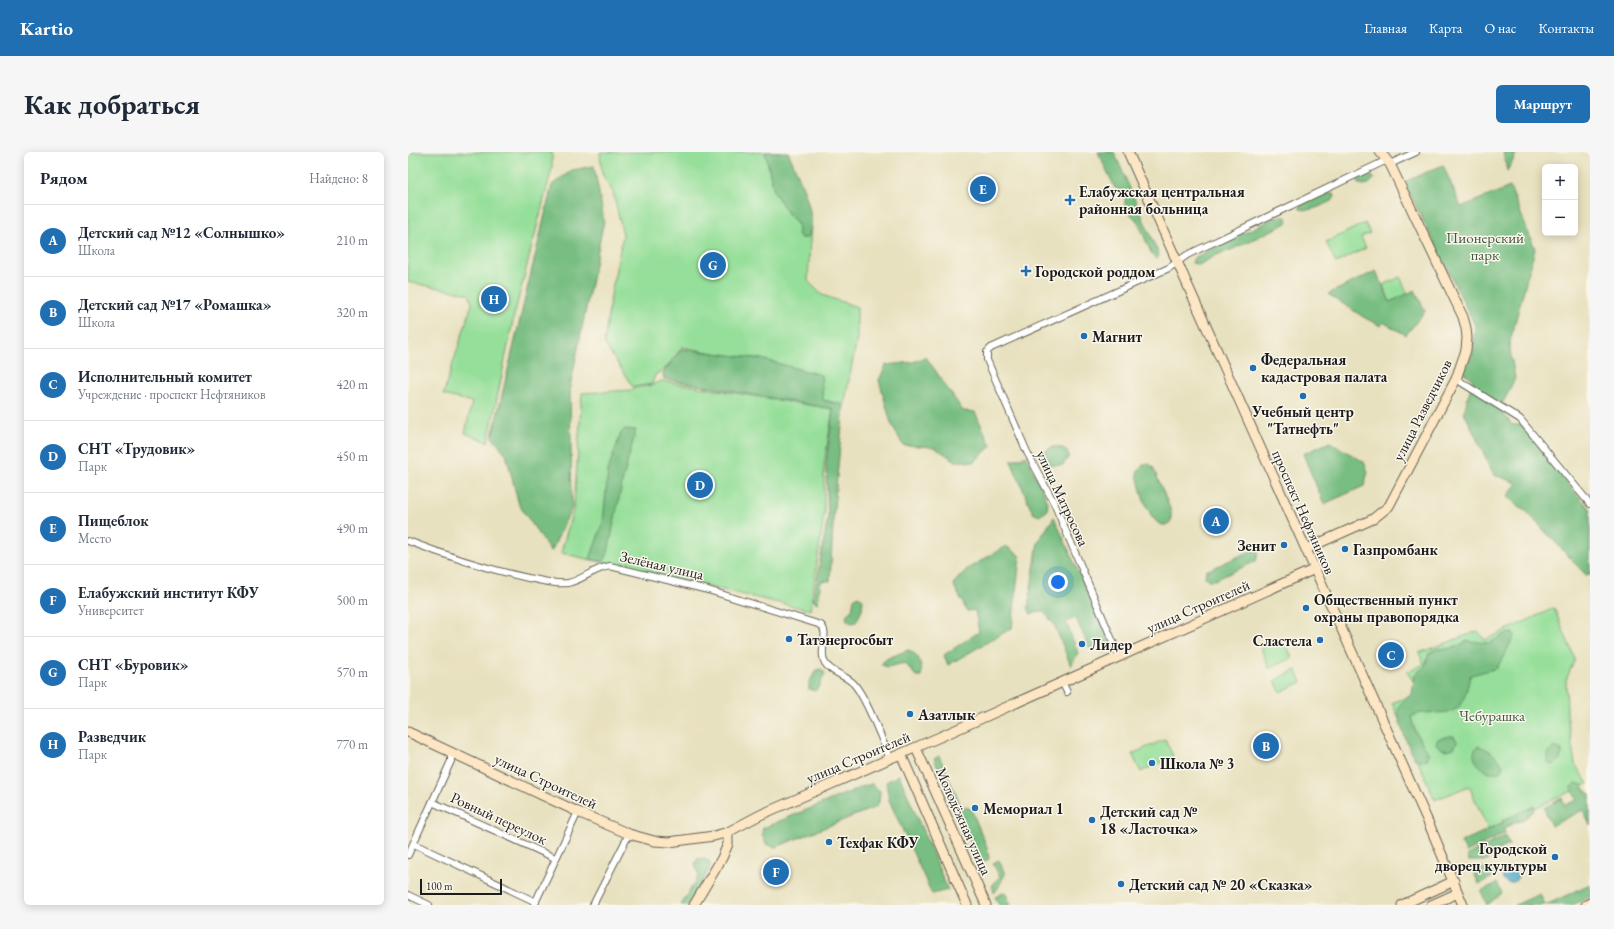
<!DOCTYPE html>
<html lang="ru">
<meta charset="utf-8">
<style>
body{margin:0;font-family:"EB Garamond",serif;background:#f6f6f7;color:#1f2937}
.controls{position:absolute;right:12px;top:12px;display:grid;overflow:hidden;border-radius:6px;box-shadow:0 2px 10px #0003}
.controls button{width:36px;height:36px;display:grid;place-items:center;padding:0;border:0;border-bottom:1px solid #e0e1e3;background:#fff;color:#1f2937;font:20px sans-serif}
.scale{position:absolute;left:12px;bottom:10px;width:82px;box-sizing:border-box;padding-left:4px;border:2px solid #1c1c1c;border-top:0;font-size:11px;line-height:14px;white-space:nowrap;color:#1c1c1c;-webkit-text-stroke:3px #fbf7ec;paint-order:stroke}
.you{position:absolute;left:650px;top:430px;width:14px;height:14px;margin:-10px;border:3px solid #fff;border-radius:50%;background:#1a73e8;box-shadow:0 0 0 6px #1a73e833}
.badge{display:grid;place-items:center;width:26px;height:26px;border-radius:50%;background:#1f6fb2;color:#fff;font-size:13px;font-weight:700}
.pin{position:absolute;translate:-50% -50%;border:2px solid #fff;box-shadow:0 1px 4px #0006}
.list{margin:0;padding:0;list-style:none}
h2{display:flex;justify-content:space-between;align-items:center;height:52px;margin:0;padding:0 16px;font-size:17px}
h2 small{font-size:13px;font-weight:400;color:#747a83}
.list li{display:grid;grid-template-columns:26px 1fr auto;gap:12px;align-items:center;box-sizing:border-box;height:72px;padding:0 16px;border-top:1px solid #e0e1e3}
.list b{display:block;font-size:15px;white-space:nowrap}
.list p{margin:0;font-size:13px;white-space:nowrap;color:#747a83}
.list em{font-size:13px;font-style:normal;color:#747a83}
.map{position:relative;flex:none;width:1182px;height:753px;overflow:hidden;border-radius:6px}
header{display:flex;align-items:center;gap:24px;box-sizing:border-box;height:56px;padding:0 20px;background:#1f6fb2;color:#fff}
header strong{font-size:19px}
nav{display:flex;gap:22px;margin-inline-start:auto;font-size:14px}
.intro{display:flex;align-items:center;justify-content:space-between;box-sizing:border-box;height:96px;padding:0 24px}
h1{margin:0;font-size:28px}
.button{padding:10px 18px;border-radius:6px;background:#1f6fb2;color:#fff;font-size:14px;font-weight:700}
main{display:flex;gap:24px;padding:0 24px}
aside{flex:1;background:#fff;border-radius:6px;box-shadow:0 2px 10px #0003}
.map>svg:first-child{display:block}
</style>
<header>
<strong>Kartio</strong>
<nav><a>Главная</a><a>Карта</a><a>О нас</a><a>Контакты</a></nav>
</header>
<div class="intro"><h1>Как добраться</h1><a class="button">Маршрут</a></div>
<main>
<aside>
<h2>Рядом<small>Найдено: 8</small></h2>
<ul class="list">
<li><span class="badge">A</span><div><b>Детский сад №12 «Солнышко»</b><p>Школа</p></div><em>210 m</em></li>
<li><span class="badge">B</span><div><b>Детский сад №17 «Ромашка»</b><p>Школа</p></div><em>320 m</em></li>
<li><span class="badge">C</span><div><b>Исполнительный комитет</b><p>Учреждение · проспект Нефтяников</p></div><em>420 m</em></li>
<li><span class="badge">D</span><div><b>СНТ «Трудовик»</b><p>Парк</p></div><em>450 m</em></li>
<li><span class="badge">E</span><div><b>Пищеблок</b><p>Место</p></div><em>490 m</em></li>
<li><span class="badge">F</span><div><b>Елабужский институт КФУ</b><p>Университет</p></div><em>500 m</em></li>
<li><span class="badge">G</span><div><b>СНТ «Буровик»</b><p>Парк</p></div><em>570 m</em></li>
<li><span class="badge">H</span><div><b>Разведчик</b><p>Парк</p></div><em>770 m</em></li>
</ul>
</aside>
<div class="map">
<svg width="1182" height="753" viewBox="0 0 1182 753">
<rect width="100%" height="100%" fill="#fbf7ec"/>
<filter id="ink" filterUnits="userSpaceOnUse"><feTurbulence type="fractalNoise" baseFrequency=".025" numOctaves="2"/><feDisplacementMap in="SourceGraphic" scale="8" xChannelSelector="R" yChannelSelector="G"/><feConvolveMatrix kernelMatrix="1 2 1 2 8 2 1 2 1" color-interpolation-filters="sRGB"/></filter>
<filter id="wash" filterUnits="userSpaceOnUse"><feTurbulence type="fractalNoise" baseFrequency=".012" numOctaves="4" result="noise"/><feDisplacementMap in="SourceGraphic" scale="16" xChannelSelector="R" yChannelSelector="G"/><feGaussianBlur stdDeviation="0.9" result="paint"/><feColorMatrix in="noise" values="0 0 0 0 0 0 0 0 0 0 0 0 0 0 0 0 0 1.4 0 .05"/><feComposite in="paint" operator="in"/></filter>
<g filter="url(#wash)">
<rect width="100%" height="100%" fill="#e8e1bf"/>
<path fill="#96df9a" stroke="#597e5b" d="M0 0H144V16L106 164 80 290 57 281 64 250 35 243 64 152 61 142 0 130Z
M192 0H373L403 68 400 129 414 143 449 155V187L436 253 415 248 354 207 317 203 274 195 257 217 247 223 244 232 225 235 196 191 204 137 215 83 205 40 194 22Z
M957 71 962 81 953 85 958 96 928 111 918 90Z
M992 125 1000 142 982 150 975 133Z
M253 229 425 257 416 312V363L402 458 153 401 166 354 174 241 224 238 225 236 244 233Z
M1146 456 1167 507 1158 528 1159 562 1167 612 1180 632 1080 677 1061 634 1027 648 984 551 1012 540 999 520 1016 512 1011 501 1070 479 1077 488Z
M876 487 884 506 861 516 853 496Z
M888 518 894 530 872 540 867 528Z
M757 587 765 604 733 620 724 602Z"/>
<path fill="#78be82" stroke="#4a6d4f" d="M357 0H380C388 19 413 68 399 86H393L390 82 389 71 381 63 366 40Z
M690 0H706L751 103 748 107 744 103 730 70 717 56V40L707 36Z
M1095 0H1107V5L1099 19Z
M1035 13 1053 55 1102 35 1127 97 1101 193 1107 226 1092 257 1104 273H1115L1153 324 1182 357V422L1178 423 1118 359 1099 345 1109 331 1086 323 1056 260 1065 227 1055 220 1065 201 1067 173 996 30Z
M186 14 196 68 162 235 164 355 143 400 111 353 98 302 84 285 144 33 164 18Z
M960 22 966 26C963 32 958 34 951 32L950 27 954 23Z
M925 41 927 43 925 48C915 53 904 60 892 57V54L914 42Z
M874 64 879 66V71L823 98 808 103 791 113 784 111 786 106 866 66Z
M968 119 982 150 1007 138 1017 159 998 183 975 170 973 174 957 166 920 142Z
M274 197 354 207 413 223 415 248 436 253 426 356 422 429H413L410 451 405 449 420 364 418 312 425 257 256 227 255 221Z
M518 205 555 259 567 260 583 294 566 310 548 309 526 295 495 293 483 271 471 228 478 213 505 210Z
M217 277 228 278 215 327 200 400 196 410 182 407 195 370 200 318 213 281Z
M922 290 956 310 960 320 956 334 916 352 895 302Z
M644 295C653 295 659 296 661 304L655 313C645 314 636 314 632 303Z
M618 304 640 350 639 359 631 364 625 361 603 309Z
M736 312H741L745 315 763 359V370C744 386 731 334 729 321Z
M646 365 702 491 698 500 681 496 668 466 658 470 670 501 663 514 646 472 635 459 623 462 620 456 630 390Z
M598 394 612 404 604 476 540 513 536 503 571 480 567 458 559 459 545 432 559 417Z
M845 398 851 399 848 409 807 428H801L797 425 798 419Z
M450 444 455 447 454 458 448 470 443 471 439 468 438 463 444 458 446 447Z
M1105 481 1107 483 1089 516 1063 523C1059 533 1059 543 1053 552 1042 568 1017 555 1003 565L1008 581 1021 602 1019 607 1015 609 1007 607C1002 598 987 565 991 555 993 550 1000 546 1004 542L1007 523 1017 514 1021 501 1029 497 1045 496 1060 489 1082 491 1097 482Z
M500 498C511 501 515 514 513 524H508L497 511 479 515 474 513V511L480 506Z
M413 517 417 521 411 535 407 539 401 537V531L408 518Z
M1041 584H1046L1049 589 1046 596C1038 599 1033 599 1028 591L1030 587Z
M1070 594C1080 596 1090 605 1095 614L1093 619C1078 626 1057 605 1070 594Z
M1146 595 1154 598C1154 606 1152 608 1145 613L1140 611C1137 604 1141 599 1146 595Z
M531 604 554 656 558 655 563 657 579 695 581 707 573 711 526 607Z
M491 623 540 738 524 742 481 648 478 630Z
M1168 631 1175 633 1178 640 1182 642V673L1175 658 1143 674 1136 656 1154 646 1157 653 1169 648 1163 635Z
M464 632 472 639 471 650 468 655 368 695 358 692 354 682 355 676 456 634Z
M1126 654 1127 657 1116 667 1095 676 1097 681 1058 700 1053 690 1095 671V668Z
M1097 684 1101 693 1080 703V709H1061L1059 703Z
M291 706 301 709 303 714 283 753H273L290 725 291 722C288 716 284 711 291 706Z
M591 708 597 722 590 736 586 741 584 732 592 725 585 711Z
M1072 715 1086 717 1088 723 1071 732 1065 719Z
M1089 731 1094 741 1079 753 1073 739Z
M1182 732V745L1164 753H1138Z
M597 740 603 753H591L587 745Z
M1132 742 1137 753H1107Z"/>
<path fill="#48a9c7" stroke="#326272" d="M1094 723a8 8 0 1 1 16 0a8 8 0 1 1-16 0Z"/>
</g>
<g filter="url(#ink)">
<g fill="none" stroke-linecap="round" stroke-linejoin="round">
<defs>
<path id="street" d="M982 12 1008 0
M1048 227 1112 267 1182 352
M0 389C39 404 79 417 120 426 132 428 147 433 160 431 175 428 184 417 202 414L300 438 413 473C422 482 410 499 417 511 423 521 438 523 446 532 459 547 474 588 482 607
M711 504 646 351 619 300 579 208V200L583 196 761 116 779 103 979 8
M654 530 659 540
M24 650 147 706
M6 692 128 750
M0 703 43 609V601
M0 743 21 753
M126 753 170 660
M185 753 221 682"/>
<path id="secondary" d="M720 0 1021 672 1055 753
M898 397 965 367 981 354 1048 227 1058 198 1059 186 1058 176 1055 165 982 12 972 0
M0 580 170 660 221 682 246 689 261 690 306 684 320 680 352 663 534 584 907 417
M508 596 578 753
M493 602 559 753
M286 753 314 706 320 692V680
M994 753 1046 729
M1023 753 1050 741
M1178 753 1182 751"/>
</defs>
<use href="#street" stroke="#636155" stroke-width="8"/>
<use href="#secondary" stroke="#636155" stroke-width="11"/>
<use href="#street" stroke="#fff" stroke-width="6"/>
<use href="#secondary" stroke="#fce6c4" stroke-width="9"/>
</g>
</g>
<g fill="#1f6fb2" stroke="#fbf7ec" stroke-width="1.5">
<path d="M660 42h4v4h4v4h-4v4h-4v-4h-4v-4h4z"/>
<path d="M616 113h4v4h4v4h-4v4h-4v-4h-4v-4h4z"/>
<circle cx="676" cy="184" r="4"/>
<circle cx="845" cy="216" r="4"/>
<circle cx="895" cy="244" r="4"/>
<circle cx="876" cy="393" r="4"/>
<circle cx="937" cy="397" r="4"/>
<circle cx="898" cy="456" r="4"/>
<circle cx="381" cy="487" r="4"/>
<circle cx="912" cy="488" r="4"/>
<circle cx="674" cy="492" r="4"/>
<circle cx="502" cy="562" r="4"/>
<circle cx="744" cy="611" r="4"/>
<circle cx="567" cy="656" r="4"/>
<circle cx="684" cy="668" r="4"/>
<circle cx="421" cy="690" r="4"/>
<circle cx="1147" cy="705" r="4"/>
<circle cx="713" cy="732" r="4"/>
</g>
<g text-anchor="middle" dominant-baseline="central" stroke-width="3" stroke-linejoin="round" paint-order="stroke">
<g font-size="15" font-weight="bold" fill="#1c1c1c" stroke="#fbf7ec" text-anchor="start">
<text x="671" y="39">Елабужская центральная<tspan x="671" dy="17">районная больница</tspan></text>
<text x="627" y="119">Городской роддом</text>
<text x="684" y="184">Магнит</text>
<text x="853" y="207">Федеральная<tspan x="853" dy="17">кадастровая палата</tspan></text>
<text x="895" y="259" text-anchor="middle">Учебный центр<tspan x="895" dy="17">"Татнефть"</tspan></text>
<text x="868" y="393" text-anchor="end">Зенит</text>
<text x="945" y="397">Газпромбанк</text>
<text x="906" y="447">Общественный пункт<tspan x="906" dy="17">охраны правопорядка</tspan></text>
<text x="389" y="487">Татэнергосбыт</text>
<text x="904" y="488" text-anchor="end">Сластела</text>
<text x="682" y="492">Лидер</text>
<text x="510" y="562">Азатлык</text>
<text x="752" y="611">Школа № 3</text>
<text x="575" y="656">Мемориал 1</text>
<text x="692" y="659">Детский сад №<tspan x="692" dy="17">18 «Ласточка»</tspan></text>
<text x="429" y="690">Техфак КФУ</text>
<text x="1139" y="696" text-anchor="end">Городской<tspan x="1139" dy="17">дворец культуры</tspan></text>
<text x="721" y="732">Детский сад № 20 «Сказка»</text>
</g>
<g font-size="15" fill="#415642" stroke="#fbf7ec">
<text x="1077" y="85">Пионерский<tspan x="1077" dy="17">парк</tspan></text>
<text x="1084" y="563">Чебурашка</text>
</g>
<g font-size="15" fill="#1c1c1c" stroke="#fbf7ec">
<text transform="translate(1014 258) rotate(-63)">улица Разведчиков</text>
<text transform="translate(655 346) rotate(65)">улица Матросова</text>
<text transform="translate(896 360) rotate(66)">проспект Нефтяников</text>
<text transform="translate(254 413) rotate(13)">Зелёная улица</text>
<text transform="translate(790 454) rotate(-24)">улица Строителей</text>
<text transform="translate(450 605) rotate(-23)">улица Строителей</text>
<text transform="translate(138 629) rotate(25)">улица Строителей</text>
<text transform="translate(91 666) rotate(25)">Ровный переулок</text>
<text transform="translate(556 669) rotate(66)">Молодёжная улица</text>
</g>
</g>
</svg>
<div class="controls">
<button>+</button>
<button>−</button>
</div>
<div class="scale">100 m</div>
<div class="you"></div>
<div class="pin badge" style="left:808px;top:369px">A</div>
<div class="pin badge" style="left:858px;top:594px">B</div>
<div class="pin badge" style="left:983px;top:503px">C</div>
<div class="pin badge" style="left:292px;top:333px">D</div>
<div class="pin badge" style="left:575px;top:37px">E</div>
<div class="pin badge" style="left:368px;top:720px">F</div>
<div class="pin badge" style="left:305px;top:113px">G</div>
<div class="pin badge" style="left:86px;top:147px">H</div>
</div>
</main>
